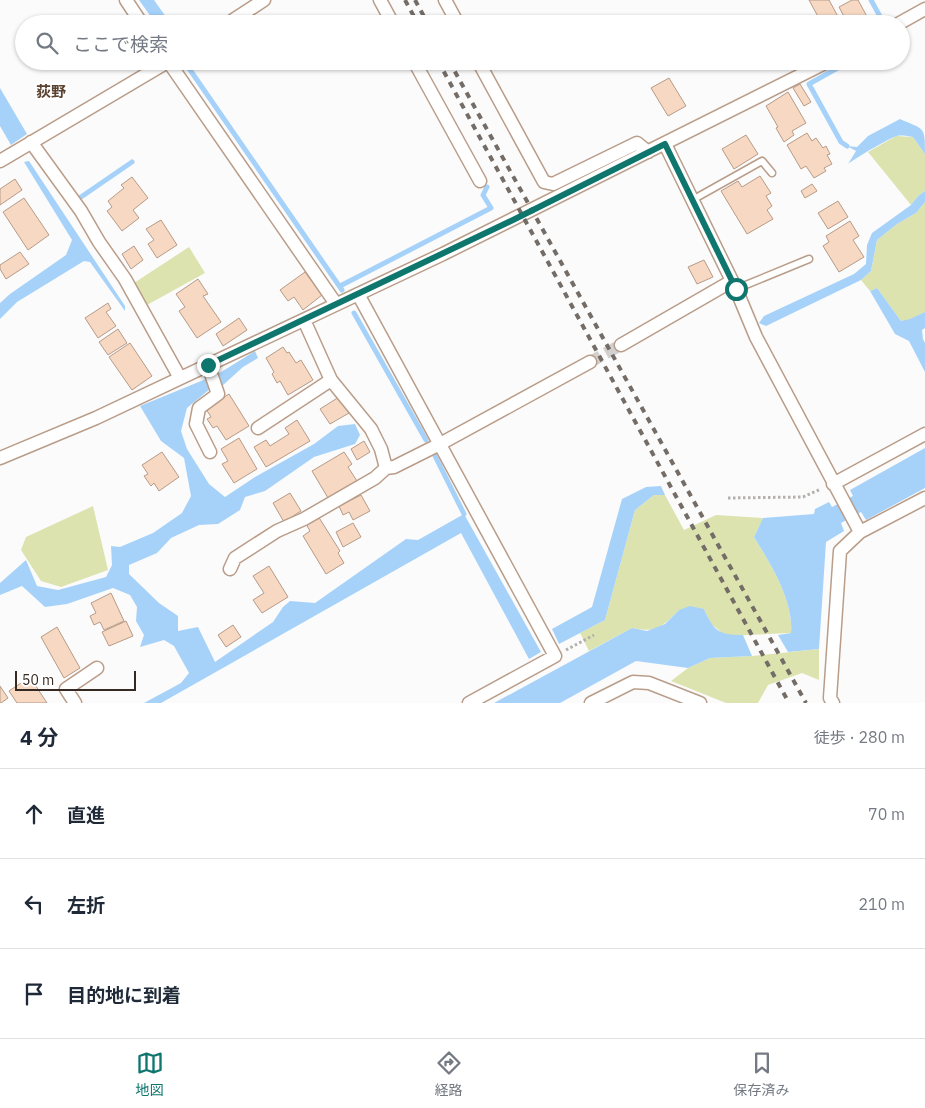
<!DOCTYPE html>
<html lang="ja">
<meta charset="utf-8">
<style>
body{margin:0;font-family:"IBM Plex Sans","Noto Sans JP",sans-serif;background:#f6f6f7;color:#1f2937}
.scale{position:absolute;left:15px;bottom:12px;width:121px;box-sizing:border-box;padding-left:5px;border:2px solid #352921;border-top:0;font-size:14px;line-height:18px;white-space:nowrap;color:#352921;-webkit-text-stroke:4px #fff;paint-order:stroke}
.stop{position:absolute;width:15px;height:15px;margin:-11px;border:4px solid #0f766e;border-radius:50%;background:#fff}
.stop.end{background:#0f766e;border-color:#fff;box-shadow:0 1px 5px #0008}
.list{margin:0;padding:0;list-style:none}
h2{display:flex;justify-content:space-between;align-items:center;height:65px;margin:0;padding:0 20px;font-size:21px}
h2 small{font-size:16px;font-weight:400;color:#747a83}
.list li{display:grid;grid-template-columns:32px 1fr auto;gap:15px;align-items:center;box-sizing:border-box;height:90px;padding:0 20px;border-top:1px solid #e0e1e3}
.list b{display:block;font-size:19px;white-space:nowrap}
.list em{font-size:16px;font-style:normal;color:#747a83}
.icon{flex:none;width:28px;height:28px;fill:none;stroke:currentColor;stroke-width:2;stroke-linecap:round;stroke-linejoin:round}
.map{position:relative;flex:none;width:925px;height:703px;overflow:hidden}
.search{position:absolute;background:#fff;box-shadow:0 1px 4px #0004;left:15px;right:15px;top:15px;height:55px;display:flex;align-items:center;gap:12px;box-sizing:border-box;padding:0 18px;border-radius:28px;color:#747a83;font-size:19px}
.sheet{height:335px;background:#fff}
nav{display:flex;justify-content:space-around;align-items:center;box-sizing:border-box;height:70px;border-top:1px solid #e0e1e3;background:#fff;font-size:14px;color:#747a83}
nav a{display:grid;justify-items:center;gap:2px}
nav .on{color:#0f766e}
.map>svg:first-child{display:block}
</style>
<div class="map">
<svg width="925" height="703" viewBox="0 0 925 703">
<rect width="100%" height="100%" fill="#fbfbfb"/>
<path fill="#dce3af" d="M896 136 913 137 925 154V191L918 196 911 205 868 152Z
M925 202V312L910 320 901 321 877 288 870 291 861 280 871 271 877 240 897 224 916 213Z
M189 247 205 273 147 305 134 283Z
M654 495H665L684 530 716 515 763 518 754 537C770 563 794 601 791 633L726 636 711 624 704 609 679 610C663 627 655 633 632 628L589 651 580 633 605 620 635 510Z
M93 506 108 570 61 587 41 581 21 550 26 537Z
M819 649V680L802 673 768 685 758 703H726L671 681 688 668 710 658 752 656Z"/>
<path fill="#a6d2fa" d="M139 0H154L171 24H156Z
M0 88 27 134 11 145 0 126Z
M900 119C925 130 925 126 925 154L913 137C908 136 901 135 897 136 891 137 854 159 848 164L856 151 847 146 857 147 868 136Z
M29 161 125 306V311L90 262 84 261 17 302 0 319V303L10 294 66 255 72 240 24 162Z
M925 191V202L916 213 897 224 877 240 871 271 861 280 766 326 759 323 764 316 854 274 866 264 867 245 872 233 911 205 918 196Z
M877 288 901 321 910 319 925 312V328L922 330 923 339 925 343V372L909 341 895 334 870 291Z
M255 351 258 358 243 367 222 386 218 374Z
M206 379 210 389 187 408 181 431 187 449 209 484 225 497 255 477 314 444 338 426 355 424 360 435 355 444 314 457 265 491 245 497 240 510 218 524 199 525 171 538 157 553 129 565V574L159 603 178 616V631L198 627 215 662 273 622 283 607 290 601 315 603 406 539 418 540 464 514 541 652 529 659 461 533 161 703H144L181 683 189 673 174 646 164 640 140 647 144 635 136 621 137 607 130 595 113 588 67 604 45 607 22 586 0 595V583L26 560 37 586 58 590 106 577 112 565 111 546 120 547 153 533 182 513 191 496 184 458 161 441 140 406Z
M925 448V488L866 520 861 512 841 523 844 531 826 542 819 649 788 652 778 635 791 633C794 601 770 563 754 537L763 518 814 514 815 509 829 502 832 507 853 496 850 490Z
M661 486 665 495H654L635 510 605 620 559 644 552 629 592 607 622 499 646 487Z
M690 606 704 609C714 631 718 635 743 635L752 656 710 658 688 668 636 661 560 703H494L632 628 647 631 665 624 679 610Z"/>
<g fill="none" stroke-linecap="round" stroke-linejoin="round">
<path stroke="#a6d2fa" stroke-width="5" d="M871 0 882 20
M186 64 342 290
M847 146 841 142 809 84 850 61
M81 197 132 162
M340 286 491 208 483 195 487 187
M354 313 426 440
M435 456 464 514"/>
</g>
<path fill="#f6d8c3" stroke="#b79b87" d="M809 0H829L842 24H822Z
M852 0H858L870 22 867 24H848L839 7Z
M669 78 686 106 668 116 651 88Z
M800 84 811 102 804 106 793 88Z
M788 92 806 123 792 131 794 135 784 142 776 128 778 127 766 106Z
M807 133 812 141 816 138 823 148 826 146 830 154 827 155 832 164 824 168 826 171 814 178 806 166 801 169 787 145Z
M746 135 758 154 734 169 722 149Z
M760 176 771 193 766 196 772 206 767 210 773 219 747 234 721 191 738 181 742 187Z
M132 177 148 198 133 210 139 218 122 231 107 211 112 207 108 201 124 188 121 185Z
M15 179 22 190 0 205V189Z
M812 184 817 191 805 198 801 191Z
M24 198 49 235 28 250 3 212Z
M838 201 848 217 828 229 818 213Z
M161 220 177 245 157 258 148 244 154 240 146 229Z
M850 221 859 236 853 240 864 257 839 272 823 246 829 242 826 236Z
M134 246 143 260 131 269 122 254Z
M20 252 29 264 6 279 0 269V265Z
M704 260 713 277 697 284 688 267Z
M305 272 322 295 303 310 294 297 288 301 280 290Z
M198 279 208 294 203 296 221 322 197 338 179 311 185 307 176 294Z
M108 303 111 309 106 312 116 326 98 338 85 318Z
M239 318 247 330 223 346 216 334Z
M118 329 127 343 108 355 99 342Z
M130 343 152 376 132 390 109 357Z
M283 347 287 353 289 352 296 363 301 360 313 380 288 395 280 381 277 383 272 374 274 372 266 358Z
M229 394 249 426 226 440 217 426 213 428 207 419 211 417 206 409Z
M339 397 349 413 330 424 320 409Z
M297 420 310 441 266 467 254 447 266 440 270 446 289 434 285 428Z
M239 438 257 469 234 483 222 464 228 461 221 449Z
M364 441 370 452 357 460 351 449Z
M162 452 179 477 159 491 154 483 151 486 144 476 148 474 142 465Z
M344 452 352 464 348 467 357 481 328 498 312 471Z
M290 493 301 511 284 522 273 503Z
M361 495 370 511 353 520 349 512 343 515 339 506Z
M318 516 340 551 338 553 344 563 326 574 303 536 310 531 306 524Z
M353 523 361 537 343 547 336 532Z
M269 566 288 597 262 613 253 600 264 593 253 576Z
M111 593 124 621 104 630 100 622 94 625 90 616 96 613 91 603Z
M126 621 133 636 109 646 102 632Z
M233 625 241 637 226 647 218 635Z
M57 627 80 668 64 678 41 637Z
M30 677 47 703H17L9 691Z
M0 686 8 698 1 703H0Z"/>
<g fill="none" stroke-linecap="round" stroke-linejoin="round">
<path stroke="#d3d1cf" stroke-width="12" stroke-dasharray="12 6" stroke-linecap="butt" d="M590 362 621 345"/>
<defs>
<path id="lane" d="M694 199 762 161 772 173
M736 289 809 259"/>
<path id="street" d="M126 0 142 24
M380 0 393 24
M445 0 458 24
M227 24 264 0
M898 24 925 9
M168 61 336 304
M414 61 480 181
M478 61 544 182 553 184 637 143 648 152
M31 142 81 211 99 242 125 279 180 378
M665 144 736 289 756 337 860 532
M0 161 169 61
M358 294 555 656 469 703
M304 320 331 380 371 429 381 449 386 468 394 467 440 444 590 362
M621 345 732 281
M208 365 218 394 199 408 196 424 210 452
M258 428 331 380
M0 458 96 418 443 254 829 61
M833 484 925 434
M230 569 235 558 277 531 304 519 375 478 386 468
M75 703 66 689 97 668
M591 703 633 682 649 683 700 703
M833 703 830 698 840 551 860 532 925 498"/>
</defs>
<use href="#lane" stroke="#b99d89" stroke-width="9"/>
<use href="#street" stroke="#b99d89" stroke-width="15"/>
<path stroke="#b4b0ad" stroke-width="3" stroke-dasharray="2.5 2.5" stroke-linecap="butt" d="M728 498 803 497 821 489
M566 650 594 635"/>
<use href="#lane" stroke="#fff" stroke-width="6"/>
<use href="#street" stroke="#fff" stroke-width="12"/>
<path stroke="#746c66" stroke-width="4" stroke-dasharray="6 6" stroke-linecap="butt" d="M405 0 418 24
M415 0 428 24
M438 61 789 703
M449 61 806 703"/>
</g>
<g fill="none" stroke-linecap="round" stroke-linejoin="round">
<path stroke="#0f766e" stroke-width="6" d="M208 365 513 220 665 144 736 289"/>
</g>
<g text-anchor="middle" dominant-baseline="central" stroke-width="4.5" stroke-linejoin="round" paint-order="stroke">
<g font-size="15" font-weight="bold" fill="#5a4231" stroke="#fff">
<text x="51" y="91">荻野</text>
</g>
</g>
</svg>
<div class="scale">50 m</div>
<div class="stop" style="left:736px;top:289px"></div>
<div class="stop end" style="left:208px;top:365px"></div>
<div class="search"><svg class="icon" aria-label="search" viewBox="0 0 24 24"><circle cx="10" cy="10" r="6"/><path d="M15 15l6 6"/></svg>ここで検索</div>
</div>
<section class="sheet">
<h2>4 分<small>徒歩 · 280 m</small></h2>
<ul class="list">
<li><svg class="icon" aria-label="ahead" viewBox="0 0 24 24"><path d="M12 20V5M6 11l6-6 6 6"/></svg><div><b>直進</b></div><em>70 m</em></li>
<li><svg class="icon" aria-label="left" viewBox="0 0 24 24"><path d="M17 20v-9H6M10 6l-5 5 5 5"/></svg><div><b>左折</b></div><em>210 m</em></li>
<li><svg class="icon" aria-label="arrive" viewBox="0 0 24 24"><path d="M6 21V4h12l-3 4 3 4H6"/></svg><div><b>目的地に到着</b></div></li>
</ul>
</section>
<nav>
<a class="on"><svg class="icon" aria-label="map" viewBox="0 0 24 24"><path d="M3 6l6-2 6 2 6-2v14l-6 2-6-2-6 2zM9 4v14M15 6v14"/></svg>地図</a>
<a><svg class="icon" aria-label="directions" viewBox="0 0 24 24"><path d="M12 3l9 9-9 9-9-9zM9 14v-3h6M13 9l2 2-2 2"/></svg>経路</a>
<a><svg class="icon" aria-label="saved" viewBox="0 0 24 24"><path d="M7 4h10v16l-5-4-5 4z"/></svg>保存済み</a>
</nav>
